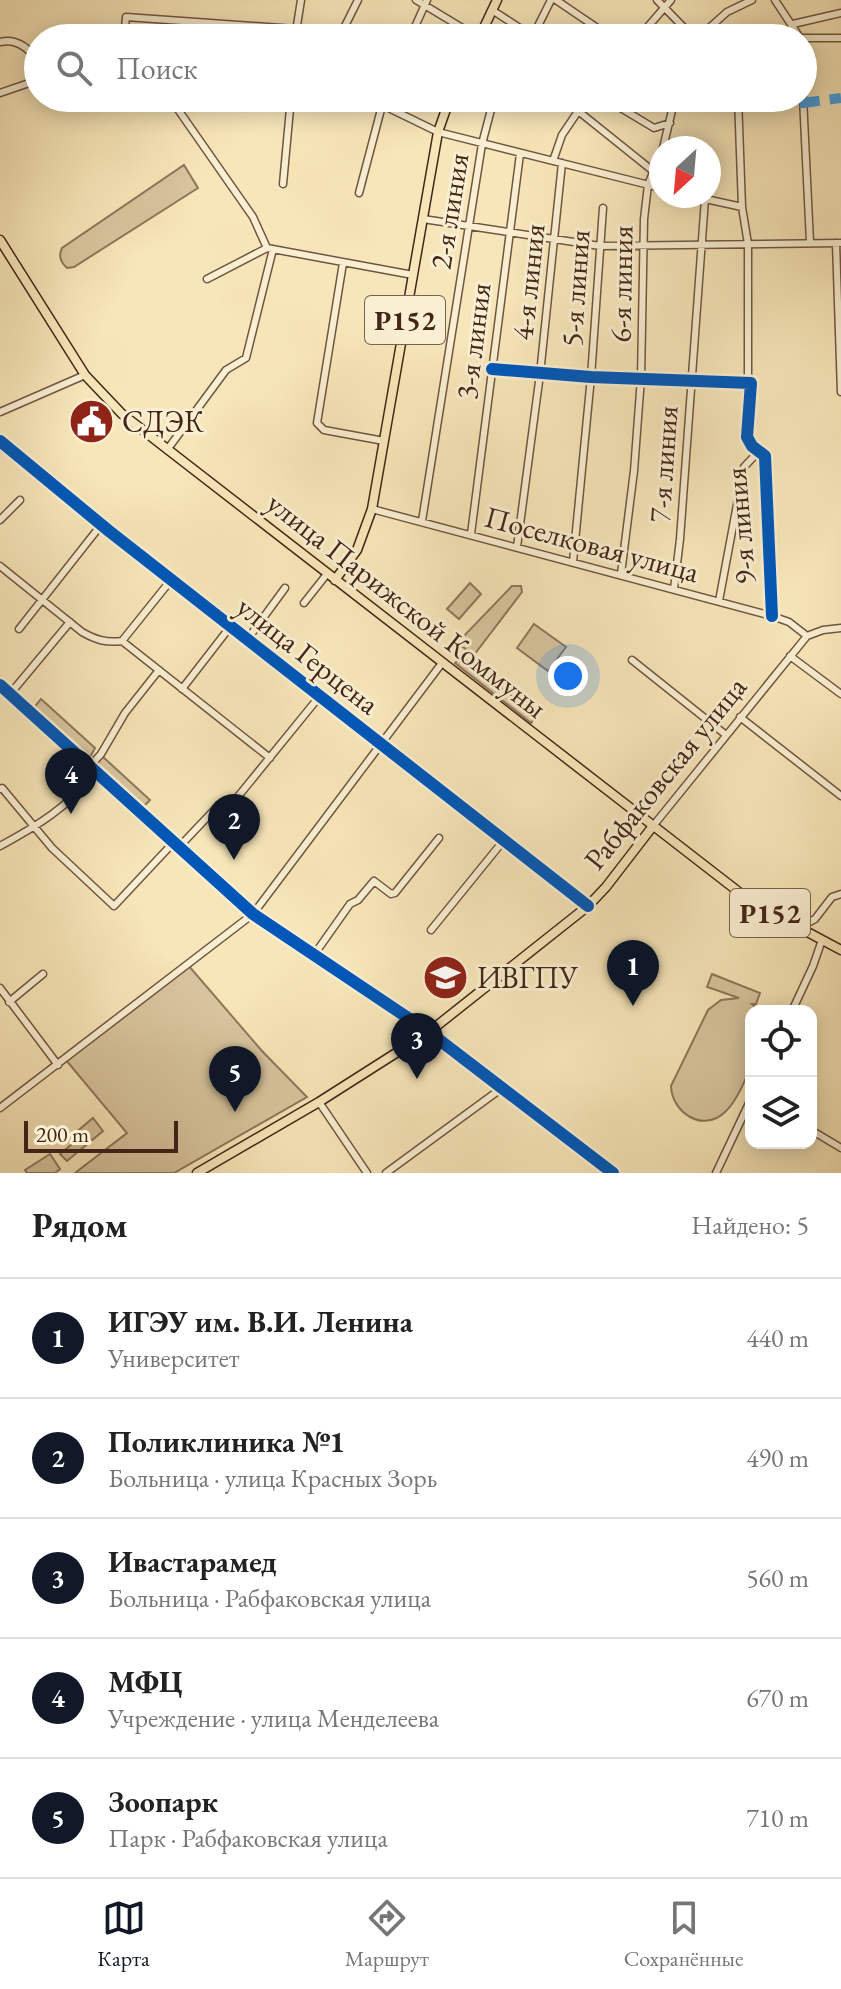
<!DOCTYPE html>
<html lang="ru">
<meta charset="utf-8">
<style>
body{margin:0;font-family:"EB Garamond",serif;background:#f2f2f2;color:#222}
.controls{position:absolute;right:24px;bottom:24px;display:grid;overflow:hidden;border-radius:16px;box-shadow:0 4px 20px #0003}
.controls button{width:72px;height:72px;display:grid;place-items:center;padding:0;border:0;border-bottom:2px solid #e0e0e0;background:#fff;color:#222;font:40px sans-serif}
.compass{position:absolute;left:649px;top:136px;width:72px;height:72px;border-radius:50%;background:#fff;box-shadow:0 4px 20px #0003;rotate:206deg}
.scale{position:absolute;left:24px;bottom:20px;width:154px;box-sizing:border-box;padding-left:8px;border:4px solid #432618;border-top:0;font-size:22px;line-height:28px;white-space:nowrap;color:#432618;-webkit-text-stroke:6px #faefd2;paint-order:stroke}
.you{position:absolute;left:568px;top:676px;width:28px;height:28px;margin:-20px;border:6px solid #fff;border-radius:50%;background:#1a73e8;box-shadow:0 0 0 12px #1a73e833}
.badge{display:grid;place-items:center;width:52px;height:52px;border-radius:50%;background:#111827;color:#fff;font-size:26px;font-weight:700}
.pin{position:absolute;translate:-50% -66px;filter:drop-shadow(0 2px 4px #0008)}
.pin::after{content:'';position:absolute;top:42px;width:28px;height:24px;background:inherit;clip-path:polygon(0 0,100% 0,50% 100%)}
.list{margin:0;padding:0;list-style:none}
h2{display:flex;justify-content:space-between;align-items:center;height:104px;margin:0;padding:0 32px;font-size:34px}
h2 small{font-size:26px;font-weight:400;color:#767676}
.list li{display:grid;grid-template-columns:52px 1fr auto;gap:24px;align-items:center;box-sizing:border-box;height:120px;padding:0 32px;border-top:2px solid #e0e0e0}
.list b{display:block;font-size:30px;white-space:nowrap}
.list p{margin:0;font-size:26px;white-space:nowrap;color:#767676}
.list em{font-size:26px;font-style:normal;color:#767676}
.icon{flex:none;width:44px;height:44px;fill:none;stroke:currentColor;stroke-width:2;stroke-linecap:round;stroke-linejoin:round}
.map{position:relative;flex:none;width:841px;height:1173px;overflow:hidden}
.search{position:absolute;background:#fff;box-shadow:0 4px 20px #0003;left:24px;right:24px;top:24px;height:88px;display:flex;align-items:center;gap:20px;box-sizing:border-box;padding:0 28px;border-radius:44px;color:#767676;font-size:30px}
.sheet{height:704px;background:#fff}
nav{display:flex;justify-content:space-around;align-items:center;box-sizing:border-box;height:112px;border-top:2px solid #e0e0e0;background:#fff;font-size:22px;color:#767676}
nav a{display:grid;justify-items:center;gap:4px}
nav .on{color:#111827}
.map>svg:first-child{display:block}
</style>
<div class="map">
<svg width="841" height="1173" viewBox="0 0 841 1173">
<rect width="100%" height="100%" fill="#f7e6b9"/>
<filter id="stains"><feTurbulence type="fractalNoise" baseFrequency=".0025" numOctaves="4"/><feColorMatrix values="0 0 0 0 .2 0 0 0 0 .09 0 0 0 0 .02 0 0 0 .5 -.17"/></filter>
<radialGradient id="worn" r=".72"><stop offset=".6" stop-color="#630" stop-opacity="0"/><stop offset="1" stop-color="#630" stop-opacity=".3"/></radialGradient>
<path fill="#d8c59e" stroke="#8e765b" stroke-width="2" d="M184 165 198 188 74 267 67 268C60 262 58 256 62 248Z
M470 583 481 594 459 619 447 609Z
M512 586H521L522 592 474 655 457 643Z
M534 624 566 647 548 671 517 648Z
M461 656 537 715 531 723 455 663Z
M41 699 95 748 89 759 33 709Z
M102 756 150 800 142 808 94 765Z
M188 965 262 1051 307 1097 174 1173H75L127 1133 65 1059Z
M712 974 760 993 756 1004H752L759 1011H751C751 1028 755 1052 750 1068 745 1081 735 1103 725 1112 703 1133 672 1113 671 1086L708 1010 721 1000 739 998 707 987Z
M93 1118 103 1131 67 1161 60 1154 78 1139 74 1134Z
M50 1154 60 1169 55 1173H27L25 1170Z"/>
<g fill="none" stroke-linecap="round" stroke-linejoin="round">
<defs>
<path id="minor" d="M416 0 479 38
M556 0 612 38
M657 0 694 38
M775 0 800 38
M492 10 535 38
M793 24 841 13
M533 36 551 0
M124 38 126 17 295 29
M295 38 301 0
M339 38 358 0
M410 38 427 0
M638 38 671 0
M698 38 727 12 752 0
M803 38H841
M0 42C17 38 29 48 38 62
M0 93 38 80
M170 98 253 217 267 248
M368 98 438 132 661 188
M562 98 653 171
M604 98 654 128 670 123
M738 98 742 207 748 244V383
M803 98 810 242
M663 148 675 98
M553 161 562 135 587 98
M283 184 291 98
M359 193 384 98
M692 196 742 207
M423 219 600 246 841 243
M836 243 841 392
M343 263 317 423 324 430 384 441
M207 279 267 248 413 275
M492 369 591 377 751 383 747 437 752 446 765 456 772 616
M0 412 85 375
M0 441 109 531 588 906
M167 450 226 370 246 358 273 249
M372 509 772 616 789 622 807 636
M0 520 20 500
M422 521 482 144 494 98
M471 534 520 154
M517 547 540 374 562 163
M573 562 591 377 603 208
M0 566 82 632C96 640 106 643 122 641L270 758
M621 574 634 471 641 378 644 219 648 185 661 153
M674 589 680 539 705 199
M719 601 744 467 759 451
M304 603 327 574
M19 629 101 525
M247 640 285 588
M122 641 171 580
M790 656 841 694
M632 660 726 735
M0 685 253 914 429 1032 613 1173
M182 689 230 627
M10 694 70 622
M740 717 841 796
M90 766 101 754 125 713 159 670
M0 789 2 788 52 848 114 906 174 842
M653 826 807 636 823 630 841 628
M0 846C41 824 65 808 97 773
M179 847 216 808 236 799 319 697
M798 928 815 919 832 897 841 894
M431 930 504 840
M314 955 350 904 358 900 374 881 391 894 395 893 439 838
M0 988 58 1065
M9 1002 43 974
M792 1011 813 966 822 940
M319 1102 367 1173
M0 1108 253 914 442 663
M811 1130 841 1148
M386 1173 502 1088
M716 1173 751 1099"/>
<path id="major" d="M479 38 497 0
M0 240 85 375 122 414 753 903 841 950
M335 580 357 550 372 509 438 132 450 98
M197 1173 319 1102 429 1032 588 906 606 887 653 826"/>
</defs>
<use href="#minor" stroke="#705640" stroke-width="9"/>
<use href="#major" stroke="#432618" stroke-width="11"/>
<use href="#minor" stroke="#faefd2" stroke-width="6"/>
<use href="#major" stroke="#f7e6b9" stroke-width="8"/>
<path stroke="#3fa2ea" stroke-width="10" stroke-dasharray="20 10" stroke-linecap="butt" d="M740 98 803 103 841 98"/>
<defs>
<path id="cycleway" d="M492 369 591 377 751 383 747 437 752 446 765 456 772 616
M0 441 109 531 588 906
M0 685 253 914 429 1032 613 1173"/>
</defs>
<use href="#cycleway" stroke="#faefd2" stroke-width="17"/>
<use href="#cycleway" stroke="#0057b8" stroke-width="12"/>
</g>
<defs>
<symbol id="civic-disc" viewBox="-11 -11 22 22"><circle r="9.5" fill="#8f2418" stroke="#faefd2"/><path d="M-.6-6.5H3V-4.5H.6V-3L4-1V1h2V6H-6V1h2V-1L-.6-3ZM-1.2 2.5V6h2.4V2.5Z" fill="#fff"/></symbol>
<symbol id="university-disc" viewBox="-11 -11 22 22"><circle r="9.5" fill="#8f2418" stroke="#faefd2"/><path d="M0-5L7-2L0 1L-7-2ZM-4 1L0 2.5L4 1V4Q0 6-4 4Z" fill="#fff"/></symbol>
</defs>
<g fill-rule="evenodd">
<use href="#civic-disc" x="66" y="396" width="51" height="51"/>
<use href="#university-disc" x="420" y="952" width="51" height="51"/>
</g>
<g text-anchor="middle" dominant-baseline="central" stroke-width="6" stroke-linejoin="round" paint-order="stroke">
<g fill="#faefd2" stroke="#7a6250" stroke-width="2">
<rect x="365" y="296" width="80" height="48" rx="6"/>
<rect x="730" y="889" width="80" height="48" rx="6"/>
</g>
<g font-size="28" font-weight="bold" fill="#432618">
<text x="405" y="320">Р152</text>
<text x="770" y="913">Р152</text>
</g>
<g font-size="30" fill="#432618" stroke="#faefd2">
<text transform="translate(449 211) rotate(-81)">2-я линия</text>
<text transform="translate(528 282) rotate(-84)">4-я линия</text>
<text transform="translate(621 284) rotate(-89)">6-я линия</text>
<text transform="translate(575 288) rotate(-86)">5-я линия</text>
<text transform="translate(473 341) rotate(-83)">3-я линия</text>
<text transform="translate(663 464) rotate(-86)">7-я линия</text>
<text transform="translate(740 526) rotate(-95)">9-я линия</text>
<text transform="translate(592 544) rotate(15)">Поселковая улица</text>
<text transform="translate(407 605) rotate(38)">улица Парижской Коммуны</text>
<text transform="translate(308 655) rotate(38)">улица Герцена</text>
<text transform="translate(665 773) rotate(-51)">Рабфаковская улица</text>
</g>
<g font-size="30" fill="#432618" stroke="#faefd2" text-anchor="start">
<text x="122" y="421">СДЭК</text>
<text x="477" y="977">ИВГПУ</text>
</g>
</g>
<rect width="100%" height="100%" filter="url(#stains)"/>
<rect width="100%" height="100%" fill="url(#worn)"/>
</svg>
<div class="controls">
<button><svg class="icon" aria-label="locate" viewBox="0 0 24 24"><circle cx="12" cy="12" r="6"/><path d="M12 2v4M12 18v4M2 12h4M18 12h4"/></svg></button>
<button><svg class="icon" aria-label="layers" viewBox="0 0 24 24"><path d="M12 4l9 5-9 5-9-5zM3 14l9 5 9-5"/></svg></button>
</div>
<svg class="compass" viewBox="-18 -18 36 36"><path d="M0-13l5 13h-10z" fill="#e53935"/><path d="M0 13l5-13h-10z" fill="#767676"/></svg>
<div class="scale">200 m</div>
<div class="you"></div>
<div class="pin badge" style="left:633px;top:1006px">1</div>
<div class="pin badge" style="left:234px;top:860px">2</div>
<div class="pin badge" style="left:417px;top:1079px">3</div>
<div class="pin badge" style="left:71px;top:814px">4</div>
<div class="pin badge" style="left:235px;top:1112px">5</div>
<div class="search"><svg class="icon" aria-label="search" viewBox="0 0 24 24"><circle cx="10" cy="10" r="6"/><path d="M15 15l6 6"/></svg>Поиск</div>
</div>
<section class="sheet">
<h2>Рядом<small>Найдено: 5</small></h2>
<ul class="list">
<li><span class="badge">1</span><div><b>ИГЭУ им. В.И. Ленина</b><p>Университет</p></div><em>440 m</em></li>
<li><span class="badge">2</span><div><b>Поликлиника №1</b><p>Больница · улица Красных Зорь</p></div><em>490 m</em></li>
<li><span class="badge">3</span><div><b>Ивастарамед</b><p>Больница · Рабфаковская улица</p></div><em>560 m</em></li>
<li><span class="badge">4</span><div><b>МФЦ</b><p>Учреждение · улица Менделеева</p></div><em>670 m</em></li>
<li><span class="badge">5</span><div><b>Зоопарк</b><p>Парк · Рабфаковская улица</p></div><em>710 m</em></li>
</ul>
</section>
<nav>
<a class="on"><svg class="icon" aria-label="map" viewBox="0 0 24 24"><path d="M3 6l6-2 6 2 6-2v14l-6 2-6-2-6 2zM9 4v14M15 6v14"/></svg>Карта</a>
<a><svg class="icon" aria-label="directions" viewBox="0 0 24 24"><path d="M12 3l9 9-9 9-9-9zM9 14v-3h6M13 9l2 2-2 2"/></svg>Маршрут</a>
<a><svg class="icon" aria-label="saved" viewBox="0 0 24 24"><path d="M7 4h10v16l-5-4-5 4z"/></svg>Сохранённые</a>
</nav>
